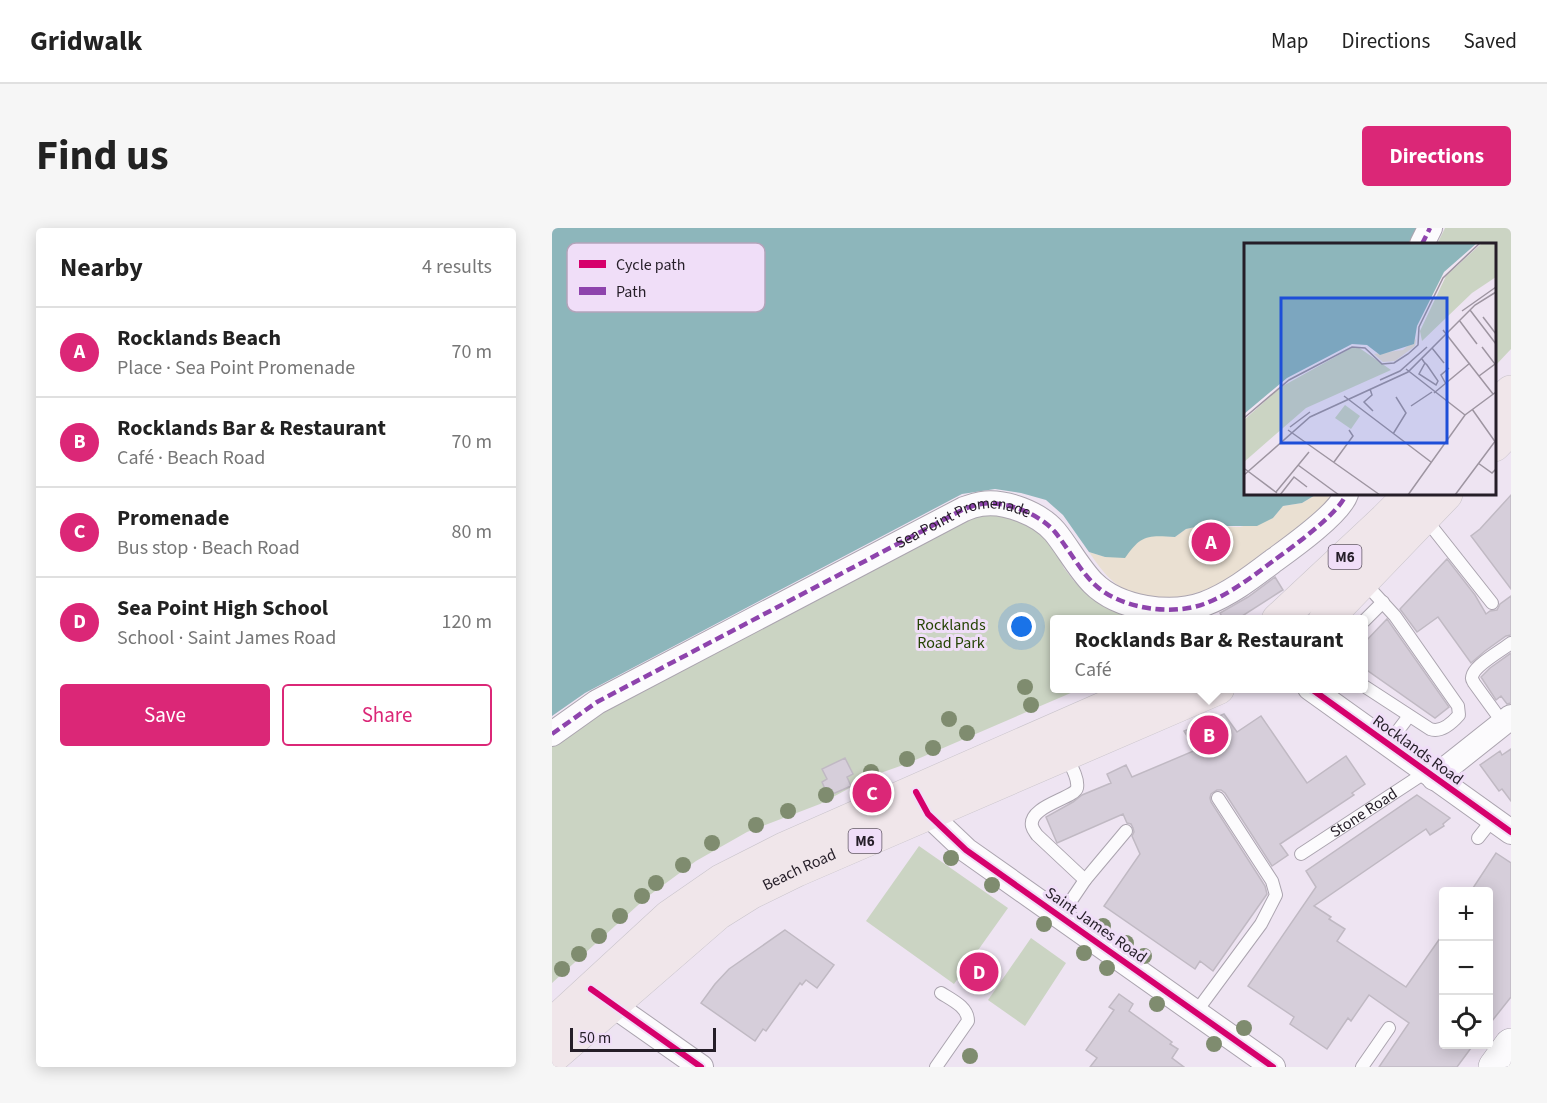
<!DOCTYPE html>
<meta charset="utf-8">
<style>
body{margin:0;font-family:"Source Sans 3",sans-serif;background:#f6f6f6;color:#222}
.controls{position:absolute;right:18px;bottom:18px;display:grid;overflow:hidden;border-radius:6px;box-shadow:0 3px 15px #0003}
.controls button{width:54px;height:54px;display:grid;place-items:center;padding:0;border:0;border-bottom:2px solid #e0e0e0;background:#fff;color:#222;font:30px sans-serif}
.scale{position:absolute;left:18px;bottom:15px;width:146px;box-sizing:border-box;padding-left:6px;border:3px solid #251e28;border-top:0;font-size:16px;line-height:21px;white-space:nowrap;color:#251e28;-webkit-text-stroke:4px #f0def8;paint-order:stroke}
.you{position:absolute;left:470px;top:399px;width:21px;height:21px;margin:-15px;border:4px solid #fff;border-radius:50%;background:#1a73e8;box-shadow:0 0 0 9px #1a73e833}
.badge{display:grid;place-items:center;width:39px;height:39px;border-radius:50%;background:#db2777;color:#fff;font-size:20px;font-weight:700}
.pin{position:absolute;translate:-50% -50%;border:3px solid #fff;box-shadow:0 2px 6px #0006}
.popup{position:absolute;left:498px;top:387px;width:318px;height:78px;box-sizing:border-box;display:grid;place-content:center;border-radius:6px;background:#fff;filter:drop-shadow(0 2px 4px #0005);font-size:20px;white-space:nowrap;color:#767676}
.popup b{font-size:22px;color:#222}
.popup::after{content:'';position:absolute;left:50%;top:100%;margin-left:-12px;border:12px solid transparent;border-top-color:#fff}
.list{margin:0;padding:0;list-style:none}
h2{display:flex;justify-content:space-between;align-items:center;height:78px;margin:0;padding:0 24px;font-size:26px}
h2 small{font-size:20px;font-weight:400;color:#767676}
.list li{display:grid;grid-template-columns:39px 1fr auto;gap:18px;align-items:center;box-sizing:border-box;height:90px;padding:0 24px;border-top:2px solid #e0e0e0}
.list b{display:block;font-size:22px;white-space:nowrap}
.list p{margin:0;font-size:20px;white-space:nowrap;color:#767676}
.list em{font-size:20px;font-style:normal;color:#767676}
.actions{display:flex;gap:12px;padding:18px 24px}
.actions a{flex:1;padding:14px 0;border:2px solid #db2777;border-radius:6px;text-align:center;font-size:21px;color:#db2777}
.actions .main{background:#db2777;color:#fff}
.icon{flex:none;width:33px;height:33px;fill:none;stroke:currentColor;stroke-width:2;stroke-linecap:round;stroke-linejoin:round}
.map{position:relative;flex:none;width:959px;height:839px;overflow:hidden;border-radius:6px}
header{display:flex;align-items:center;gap:36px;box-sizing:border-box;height:84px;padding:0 30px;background:#fff;border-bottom:2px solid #e0e0e0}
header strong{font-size:28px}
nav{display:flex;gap:33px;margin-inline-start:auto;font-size:21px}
.intro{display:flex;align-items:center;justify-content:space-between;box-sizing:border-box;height:144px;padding:0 36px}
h1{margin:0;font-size:42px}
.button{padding:15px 27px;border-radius:6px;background:#db2777;color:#fff;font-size:21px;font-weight:700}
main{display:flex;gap:36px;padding:0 36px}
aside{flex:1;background:#fff;border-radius:6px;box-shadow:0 3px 15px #0003}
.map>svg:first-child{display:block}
</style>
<header>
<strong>Gridwalk</strong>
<nav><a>Map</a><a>Directions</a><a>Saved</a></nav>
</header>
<div class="intro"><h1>Find us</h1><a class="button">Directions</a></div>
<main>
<aside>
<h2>Nearby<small>4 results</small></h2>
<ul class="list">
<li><span class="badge">A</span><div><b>Rocklands Beach</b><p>Place · Sea Point Promenade</p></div><em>70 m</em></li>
<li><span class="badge">B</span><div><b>Rocklands Bar &amp; Restaurant</b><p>Café · Beach Road</p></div><em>70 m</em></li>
<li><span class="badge">C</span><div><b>Promenade</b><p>Bus stop · Beach Road</p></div><em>80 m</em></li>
<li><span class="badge">D</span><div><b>Sea Point High School</b><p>School · Saint James Road</p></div><em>120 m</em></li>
</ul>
<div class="actions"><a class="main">Save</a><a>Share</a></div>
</aside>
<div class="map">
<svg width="959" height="839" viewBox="0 0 959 839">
<rect width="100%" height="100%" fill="#eee4f2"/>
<path fill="#cbd4c3" d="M893 0H959V121L943 138 942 16H885Z
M436 282 483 298 503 322 512 340 522 353 536 366 602 391 502 392V460L528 461 354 536 320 548 268 576 195 604 144 633 95 669 0 755V514L15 502Z
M367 618 456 680 402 756 314 693Z
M479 710 514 735 473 798 436 772Z"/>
<path fill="#eae0d2" d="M765 266H779L775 278C724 318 636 403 567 358 555 350 545 336 537 324L553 329 581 318 592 309 605 307 623 309 634 301 648 298 688 299 721 290 731 278 750 275Z"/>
<path fill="#8db6bb" d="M0 0H865L856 16H693V266H765L750 275 731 278 721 290 705 298H648L634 301 623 309C595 307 589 307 573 330L553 329 537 324 511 287 494 272 469 265 443 261 410 266 33 465 0 488Z"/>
<path fill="#d6ceda" stroke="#c0b9c3" stroke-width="1.5" d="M959 267V361L919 308 928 301Z
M895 331 923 367 934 386 938 383 945 382 948 376 959 368V407L954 408 933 423 919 435 886 389 865 404 848 381Z
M723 349 731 362 729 363 684 392H672L668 385 696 369Z
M835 391 897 479 883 490 812 440V415Z
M959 425V475L955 476 949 468 944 472 929 449 938 440Z
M672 486 685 504 709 488 755 555 794 528 813 556 800 565 802 567 728 616 736 627 720 638 673 565 669 562H665L659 566 658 570 659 574 706 647 713 658 715 666 661 743 648 733 643 741 552 678 588 626 580 608 582 604 581 600 579 596 575 595 571 586 505 615 494 589 521 574 530 567 559 555 555 546 574 537 580 549 644 522 632 503Z
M959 521V573L950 561 947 563 928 537 948 523 950 527Z
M293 530 301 546 295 549 299 558 276 568 270 554 275 551 270 541Z
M865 567 898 590 891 596 892 598 878 607 874 601 762 678 779 689 777 691 793 701 785 713 854 759 891 706V816H922L905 839H827L857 795 817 767 799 793 796 790 775 821 738 796 742 789 696 758 764 659 754 643Z
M944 625 959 635V769L936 798V663H919Z
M233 702 282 737 265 760 254 752 250 757 248 755 214 803 211 801 203 813 149 775 163 756 177 741Z
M567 766 581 776 577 783 620 814 618 816 626 821 620 830 632 839H538L545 830 534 822 562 782 557 779Z"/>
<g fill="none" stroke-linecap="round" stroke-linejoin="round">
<defs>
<g id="lane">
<path d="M872 289 940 375"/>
<path d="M811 353 843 388 906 478 907 487C900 495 889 505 878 501L812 458"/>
<path d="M812 393 831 374"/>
<path d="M951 495 922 455C920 451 919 451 921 446 925 436 950 422 959 415"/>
<path d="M835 517 857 488"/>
<path d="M514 528C518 536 527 550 525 560 523 570 476 578 480 598 481 602 483 604 485 607L533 652"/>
<path d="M926 610 941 591"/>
<path id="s1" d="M749 626 874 544"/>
<path d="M508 689 533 652 574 603"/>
<path d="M644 784 709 696 724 667 720 653 666 570"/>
<path d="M384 839 416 793C416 779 400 772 389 765"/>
<path d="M810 839 837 800"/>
</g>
<g id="street">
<path d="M870 16 878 0"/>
<path d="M758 460 959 604"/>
<path id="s2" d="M0 506 45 474 412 281C417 279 423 277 429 276 453 272 488 286 503 304 516 320 527 341 541 355 567 381 619 388 652 376 678 366 700 349 721 333 739 320 788 285 794 266"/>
<path d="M882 550 959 489"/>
<path d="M370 574 376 586 414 622 721 839"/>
<path d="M48 768 149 839"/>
</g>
<path id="secondary" d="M943 839 959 817"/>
<g id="primary">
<path d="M942 180 959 164"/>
<path d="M942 217 959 200"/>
<path d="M726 392 833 292 859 266"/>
<path d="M773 392 894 266"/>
<path d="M0 797 117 689 169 653 234 620 598 460"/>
<path id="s3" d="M0 829 166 685 198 665 245 642 666 460"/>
</g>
</defs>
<use href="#lane" stroke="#aba4af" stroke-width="14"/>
<use href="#street" stroke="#aba4af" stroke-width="26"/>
<use href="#secondary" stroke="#aba4af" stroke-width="34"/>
<use href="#primary" stroke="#c9c4cb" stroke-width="34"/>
<use href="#lane" stroke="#fcfbfd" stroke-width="12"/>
<use href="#street" stroke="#fcfbfd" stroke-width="24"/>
<use href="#secondary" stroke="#fcfbfd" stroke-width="33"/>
<use href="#primary" stroke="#f0e6ea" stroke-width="33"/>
<path stroke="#8e44ad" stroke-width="4.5" stroke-dasharray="9 4.5" stroke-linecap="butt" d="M870 16 878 0
M0 506 45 474 412 281C417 279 423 277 429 276 453 272 488 286 503 304 516 320 527 341 541 355 567 381 619 388 652 376 678 366 700 349 721 333 739 320 788 285 794 266"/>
<defs>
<path id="cycleway" d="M758 460 959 604
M364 564 376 586 414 622 721 839
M39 761 149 839"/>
</defs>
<use href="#cycleway" stroke="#f0def8" stroke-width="10"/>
<use href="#cycleway" stroke="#d6006c" stroke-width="6"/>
</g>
<g fill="#7f8c6f">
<circle cx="473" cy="459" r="8"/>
<circle cx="479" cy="477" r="8"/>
<circle cx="397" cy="491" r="8"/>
<circle cx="415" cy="505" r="8"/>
<circle cx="381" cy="520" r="8"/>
<circle cx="355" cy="531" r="8"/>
<circle cx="319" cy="544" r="8"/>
<circle cx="274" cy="567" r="8"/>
<circle cx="236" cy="583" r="8"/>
<circle cx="204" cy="597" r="8"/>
<circle cx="160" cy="615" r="8"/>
<circle cx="399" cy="630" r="8"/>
<circle cx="131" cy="637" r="8"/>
<circle cx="104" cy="655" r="8"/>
<circle cx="440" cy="657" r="8"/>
<circle cx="90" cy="668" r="8"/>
<circle cx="68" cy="688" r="8"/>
<circle cx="492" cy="696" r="8"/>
<circle cx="551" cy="698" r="8"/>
<circle cx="47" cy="708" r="8"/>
<circle cx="574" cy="715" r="8"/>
<circle cx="532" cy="725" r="8"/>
<circle cx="27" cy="726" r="8"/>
<circle cx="592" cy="728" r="8"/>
<circle cx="555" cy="740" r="8"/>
<circle cx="10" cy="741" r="8"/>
<circle cx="605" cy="776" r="8"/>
<circle cx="692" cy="800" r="8"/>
<circle cx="662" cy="816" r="8"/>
<circle cx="418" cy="828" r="8"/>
</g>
<g text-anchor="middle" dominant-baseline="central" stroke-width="6" stroke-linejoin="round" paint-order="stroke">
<g fill="#f0def8" stroke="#625866" stroke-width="1.5">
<rect x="776.5" y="317" width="33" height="24" rx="4.5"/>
<rect x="296.5" y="601" width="33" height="24" rx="4.5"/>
</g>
<g font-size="15" font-weight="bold" fill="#251e28">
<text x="793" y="329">M6</text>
<text x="313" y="613">M6</text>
</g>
<g font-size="16" fill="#251e28" stroke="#f0def8">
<text stroke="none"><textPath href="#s2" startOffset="466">Sea Point Promenade</textPath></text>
<text transform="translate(866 522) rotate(36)">Rocklands Road</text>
<text stroke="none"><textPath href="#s1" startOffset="75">Stone Road</textPath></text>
<text stroke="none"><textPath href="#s3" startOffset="312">Beach Road</textPath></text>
<text transform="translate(544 697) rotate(35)">Saint James Road</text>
</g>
<g font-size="16" fill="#254403" stroke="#f0def8">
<text x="399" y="397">Rocklands<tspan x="399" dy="18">Road Park</tspan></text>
</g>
</g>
<g transform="translate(692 15)">
<rect width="252" height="252" fill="#eee4f2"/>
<path d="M238 0H252V34L228 50 178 98 176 88 202 33ZM109 104H114L147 127 62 165 0 219V177L37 144ZM101 162 116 173 107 186 91 175Z" fill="#cbd4c3"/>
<path d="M172 96 171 103 151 118 139 119 130 111 159 107Z" fill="#eae0d2"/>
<path d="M0 0H233L200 29 173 83 170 101 136 112 123 102 108 101 43 135 0 171Z" fill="#8db6bb"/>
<path fill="none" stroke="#9e95a1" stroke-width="1.5" d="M226 67 252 101M218 68 252 44M239 74 252 91M215 77 233 101M199 87 249 151M188 105 200 120M178 116 180 119 183 122 194 138 192 142 175 131 181 120M162 126 221 172M235 133 251 121 238 104M136 137 156 128 183 104M202 141 197 132 205 125M126 146 128 152 120 159 129 168M190 150 226 120M100 153 187 219M167 163 188 149M228 166 252 200M0 175 45 137 108 104 121 105 138 121 150 120 164 111 174 102 175 84 199 35 236 0M46 184 66 169M44 187 136 252M149 191 162 170 152 154M90 219 109 193 105 187M234 220 248 230 252 226M54 222 95 252M1 226 33 250M0 232 66 174 164 129 231 62 252 49M32 249 65 209M36 252 50 234 63 244M164 252 221 172 252 149M211 252 252 197"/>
<path fill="#1d4ed8" fill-opacity="0.15" stroke="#1d4ed8" stroke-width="3" d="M37 55H203V200H37Z"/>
<rect width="252" height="252" fill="none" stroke="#251e28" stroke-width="3"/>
</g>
<rect x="15" y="15" width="198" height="69" rx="9" fill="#f0def8" stroke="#b3a4ba" stroke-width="1.5"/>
<rect x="27" y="32" width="27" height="8" fill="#d6006c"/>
<rect x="27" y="59" width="27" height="8" fill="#8e44ad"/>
<g font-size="16" fill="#251e28">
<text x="64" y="42">Cycle path</text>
<text x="64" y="69">Path</text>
</g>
</svg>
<div class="controls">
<button>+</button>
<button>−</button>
<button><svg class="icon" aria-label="locate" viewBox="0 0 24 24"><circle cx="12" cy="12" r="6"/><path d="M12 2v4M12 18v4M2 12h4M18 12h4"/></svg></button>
</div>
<div class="scale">50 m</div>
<div class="you"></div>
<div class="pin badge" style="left:659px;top:314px">A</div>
<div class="pin badge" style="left:657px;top:507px">B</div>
<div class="popup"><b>Rocklands Bar &amp; Restaurant</b>Café</div>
<div class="pin badge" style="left:320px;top:565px">C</div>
<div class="pin badge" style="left:427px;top:744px">D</div>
</div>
</main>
